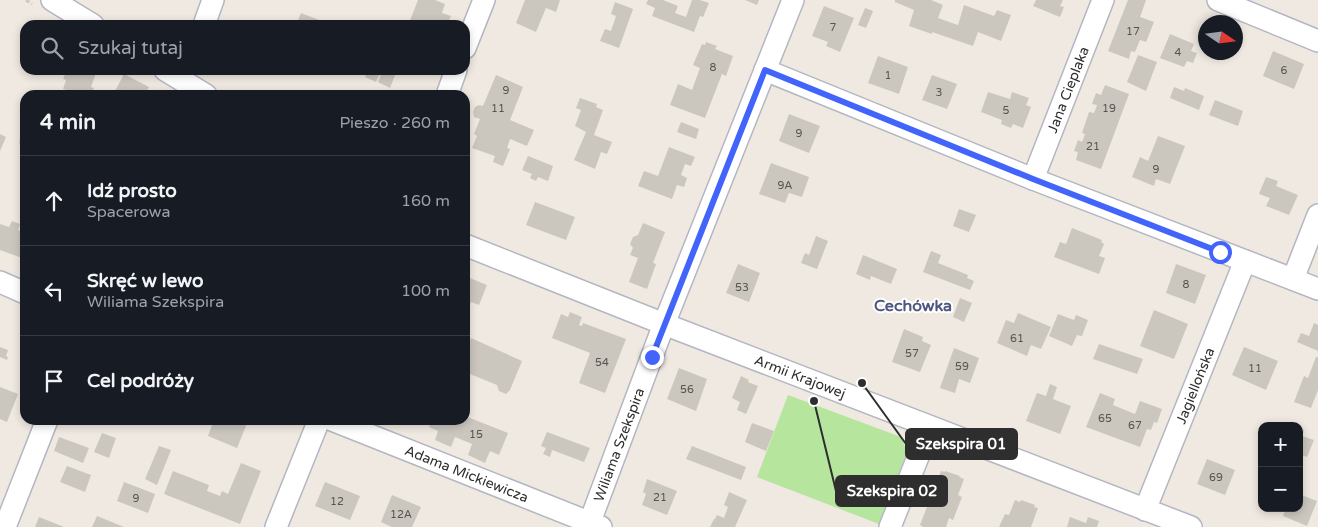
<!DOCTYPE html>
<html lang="pl">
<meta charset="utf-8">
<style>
body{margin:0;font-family:"Varela Round",sans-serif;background:#242831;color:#f1f3f6}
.controls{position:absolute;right:15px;bottom:15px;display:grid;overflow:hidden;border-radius:10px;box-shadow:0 2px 8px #0003}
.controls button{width:45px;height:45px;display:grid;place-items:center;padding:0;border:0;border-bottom:1px solid #363941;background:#171b24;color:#f1f3f6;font:25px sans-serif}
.compass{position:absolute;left:1198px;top:15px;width:45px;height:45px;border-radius:50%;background:#171b24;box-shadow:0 2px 8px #0003;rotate:103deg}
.stop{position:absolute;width:15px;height:15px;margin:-11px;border:4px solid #4264fb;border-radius:50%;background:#fff}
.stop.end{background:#4264fb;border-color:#fff;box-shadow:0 1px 5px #0008}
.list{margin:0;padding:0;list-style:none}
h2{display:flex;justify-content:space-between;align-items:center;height:65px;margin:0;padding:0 20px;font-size:21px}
h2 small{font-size:16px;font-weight:400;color:#9ea1a6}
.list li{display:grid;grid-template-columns:32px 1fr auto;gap:15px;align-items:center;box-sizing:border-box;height:90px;padding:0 20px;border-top:1px solid #363941}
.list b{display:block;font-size:19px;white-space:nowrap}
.list p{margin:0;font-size:16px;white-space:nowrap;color:#9ea1a6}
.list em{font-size:16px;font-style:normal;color:#9ea1a6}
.icon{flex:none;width:28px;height:28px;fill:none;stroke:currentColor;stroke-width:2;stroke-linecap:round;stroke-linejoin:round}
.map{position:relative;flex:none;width:1318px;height:527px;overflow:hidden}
.search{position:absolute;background:#171b24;box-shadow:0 2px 8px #0003;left:20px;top:20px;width:450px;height:55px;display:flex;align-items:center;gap:12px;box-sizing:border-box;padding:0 18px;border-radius:15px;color:#9ea1a6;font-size:19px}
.panel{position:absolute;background:#171b24;box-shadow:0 2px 8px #0003;left:20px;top:90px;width:450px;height:335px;border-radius:15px}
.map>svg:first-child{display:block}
</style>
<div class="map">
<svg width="1318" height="527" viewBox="0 0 1318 527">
<rect width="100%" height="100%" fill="#efe9e1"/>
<path fill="#b6e59e" d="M788 395 901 437 907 452 879 524 757 477Z"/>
<path fill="#cbc7bf" d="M418 0H435L445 4 442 13 451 16 447 25 438 22 437 25H415L409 23Z
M525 0H560L556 12 546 8 536 32 516 23Z
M648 0H663L678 6 675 13 686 17 692 0H700L709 3 703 17 700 16 694 32 652 16 655 8 646 4Z
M745 0H759L757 5Z
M895 0H931L943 5 938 18 958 25 964 5 994 16 997 10 1011 15 1001 41 978 32 973 46 932 32V34L909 26 914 10 895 2Z
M1036 0H1063L1060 6 1064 7 1060 17 1033 6Z
M1128 0H1146L1140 17 1154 22 1146 42 1140 40 1135 52 1131 51 1129 59 1108 51Z
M615 2 633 9 619 48 600 41 605 29 611 31 616 16 611 14Z
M824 6 854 18 840 52 826 46 828 42 812 36Z
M865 8 873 11 866 28 858 25Z
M301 13 319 20 331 25H296Z
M1170 34 1194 44 1191 51 1197 53 1193 63 1187 61 1184 67 1160 58Z
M706 42 717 46 715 49 733 56 726 76 722 74 705 118 670 105 678 84 692 90 700 68 693 65 702 44 705 45Z
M1273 51 1304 64 1294 89 1263 76Z
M1138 55 1157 62 1146 91 1127 82Z
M878 56 908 67 899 94 868 83Z
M67 70H97L91 87 94 88 91 95H69L70 91 63 89 66 80 63 79Z
M368 70H381L376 82 365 77Z
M383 70H397L390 88 378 82Z
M124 74 149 87 145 95H113Z
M496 75 523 87 510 120 534 130 527 146 510 139 507 148 510 149 503 166 493 162 495 156 472 148 477 136 474 134 480 119 474 117 473 112 475 107 479 105 483 106Z
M932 75 957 84 947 109 922 100Z
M1105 85 1129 94 1101 169 1076 160 1078 152 1074 151 1078 140 1082 142 1085 134 1082 133 1089 112 1094 113 1097 105 1092 104 1096 93 1101 95Z
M1174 87 1184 91 1185 88 1204 96 1199 110 1170 98Z
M988 92 1010 99 1012 92 1029 98 1026 105 1031 107 1023 128 1013 124 1011 128 1001 124 1002 120 981 112Z
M580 98 597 104 596 107 603 110 594 135 612 142 607 154 601 152 595 169 574 160 586 132 575 126 581 110 576 108Z
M1215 100 1243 111 1238 126 1209 115Z
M789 114 820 126 809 153 779 141Z
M681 122 699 129 696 139 677 132Z
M25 129V146L19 143Z
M0 134 6 137 0 151Z
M1158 136 1185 146 1170 184 1156 179 1154 186 1132 177 1140 157 1148 161Z
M669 147 695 157 691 166 685 164 681 175 687 178 684 187 677 185 672 199 638 186 644 171 658 176Z
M528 156 553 166 548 181 538 177 536 181 530 178 532 174 522 170Z
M771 163 809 177 802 197 789 193 785 203 759 194Z
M1266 177 1278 181 1276 186 1298 195 1289 215 1266 206 1270 198 1259 194Z
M535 202 575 217 566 240 526 225Z
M959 209 976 215 969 232 953 226Z
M12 221 20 224 18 230 25 233V251L22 258 0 250V224L9 227Z
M643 223 665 232 653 263 656 264 647 289 629 282 638 258 630 255 633 248 630 244 633 237 638 235Z
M1072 228 1102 240 1101 242 1104 244 1099 256 1105 258 1099 274 1054 257 1060 242 1066 244Z
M816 236 828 241 817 269 801 263 805 253 809 255Z
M931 251 941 255 938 263 968 275 967 278 974 281 970 290 923 272Z
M863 255 897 269 891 284 871 276 870 280 856 274Z
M738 264 760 273 749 302 726 293Z
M1176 264 1206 275 1195 304 1166 293Z
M465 276 487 285 479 305 471 302 468 310 465 309Z
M960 298 972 303 964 322 953 317Z
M1154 310 1188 324 1174 359 1140 346Z
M570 312 582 317 579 325 582 326 583 323 626 339 605 393 579 383 590 353 552 338 561 314 568 317Z
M1018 313 1051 327 1041 349 1031 345 1027 356 997 343 1006 320 1014 323Z
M1058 314 1074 320 1076 315 1088 320 1082 336 1077 335 1072 346 1049 336Z
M1314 323 1318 325V351L1297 342 1301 333 1309 336Z
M904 329 923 337 922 341 931 345 920 372 892 362Z
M471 338 522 361 510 390 506 394 499 391 497 385 465 372V353Z
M1099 344 1143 359 1137 374 1093 359Z
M0 347 8 350 6 356 8 357 7 360 0 357Z
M1244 347 1278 361 1266 390 1232 375Z
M954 348 979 358 970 383 959 379 955 393 940 388Z
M1316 357H1318V390L1311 408 1294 402 1304 376 1308 378Z
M679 368 707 379 696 411 667 399Z
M741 376 749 380 748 382 758 386 746 414 737 410 740 402 732 398Z
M1050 384 1057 387 1053 399 1071 406 1060 434 1026 421 1037 393 1046 396Z
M0 387 18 394 7 422 0 419Z
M1100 393 1115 399 1113 405 1135 414 1140 401 1162 409 1157 423 1154 422 1151 430 1147 429 1140 447 1086 427Z
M465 416 508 433 499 455 490 451 485 463 468 455 472 444 455 437 451 447 435 440 438 431 429 427 432 420H465Z
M214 420 248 421 237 448 208 436Z
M752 423 774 431 766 451 745 442Z
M1299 428 1304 430 1302 436 1314 440 1307 457 1299 454Z
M547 432 590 448 584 462 552 450 550 457 543 454 546 448 541 446Z
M102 433 116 438 109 458 94 452Z
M59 437 89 448 83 463 54 451Z
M159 446 171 450 157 485 145 479Z
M692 446 746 467 741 480 686 459Z
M1207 459 1235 470 1225 495 1197 484Z
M241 463 261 471 240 524 164 494 173 471 209 485 207 491 220 496 222 491 228 494Z
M67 466 91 475 85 492 60 482Z
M941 471 945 472V471L960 476 959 477 964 479 958 495 962 497 953 520 949 518 946 527H923L920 525Z
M647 479 677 491 667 515 642 505 646 494 643 492Z
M124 482 155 494 148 513 117 501Z
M325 482 360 496 350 520 315 506Z
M729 492 747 500 735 527H710L714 519H715L717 515 724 518 728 507 724 505Z
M1299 494 1317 501 1307 526 1283 516 1286 508H1299Z
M392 495 421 507 412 527H392L381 522Z
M1015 500 1020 502 1021 500 1035 505 1034 507 1038 508 1031 527H999L1005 514 1009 515Z
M97 516 124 527H92Z
M39 517 64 527H35Z
M1070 517 1086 523 1088 517 1099 521 1097 527H1067Z"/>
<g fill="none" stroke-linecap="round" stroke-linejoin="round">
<defs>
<g id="minor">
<path d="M52 0 93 25"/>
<path d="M1218 0 1318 41"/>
<path d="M204 25 213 0"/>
<path d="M465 48 484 0"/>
<path d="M165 70 206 95"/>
<path d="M765 70 1033 179 1318 289"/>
<path d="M447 95 456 70"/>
<path id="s1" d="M1033 179 1103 0"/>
<path id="s2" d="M465 245 664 324 1191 527"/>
<path d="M1293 279 1318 215"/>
<path d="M0 282 25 293"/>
<path id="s3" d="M332 420 601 527"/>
<path id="s4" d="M1145 510 1245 261"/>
<path d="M5 527 47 420"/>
<path d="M276 527 319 420"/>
<path id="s5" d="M588 527 664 324 793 0"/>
<path d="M890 527 930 427"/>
</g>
</defs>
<use href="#minor" stroke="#b4b7c1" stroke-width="24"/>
<path stroke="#c9c9c9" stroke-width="3" stroke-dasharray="4 2.5" stroke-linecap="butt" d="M26 0 32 4
M140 70 146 74"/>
<use href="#minor" stroke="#fff" stroke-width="21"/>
</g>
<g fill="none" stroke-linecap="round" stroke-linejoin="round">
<path stroke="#4264fb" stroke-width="6" d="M652 357 765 70 1033 179 1220 252"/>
</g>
<g text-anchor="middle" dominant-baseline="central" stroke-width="4" stroke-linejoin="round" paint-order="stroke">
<g font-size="11" fill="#555452">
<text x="833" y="27">7</text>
<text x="1133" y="31">17</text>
<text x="1178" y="52">4</text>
<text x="713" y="67">8</text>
<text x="1284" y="70">6</text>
<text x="888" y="75">1</text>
<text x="506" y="90">9</text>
<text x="939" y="92">3</text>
<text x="498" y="108">11</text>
<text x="1109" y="108">19</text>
<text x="1006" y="110">5</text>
<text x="799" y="133">9</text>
<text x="1093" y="146">21</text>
<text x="1156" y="169">9</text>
<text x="785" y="185">9A</text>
<text x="1186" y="284">8</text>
<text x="742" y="287">53</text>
<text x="1017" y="338">61</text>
<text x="912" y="353">57</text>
<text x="602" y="362">54</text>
<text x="962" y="366">59</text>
<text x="1255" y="368">11</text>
<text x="687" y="389">56</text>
<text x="1105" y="418">65</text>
<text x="1135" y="425">67</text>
<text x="476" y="434">15</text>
<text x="1216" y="477">69</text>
<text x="660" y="497">21</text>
<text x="136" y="498">9</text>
<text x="337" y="501">12</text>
<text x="401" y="514">12A</text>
</g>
<g font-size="14" fill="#2e2e2e" stroke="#fff">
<text stroke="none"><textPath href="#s1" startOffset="96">Jana Cieplaka</textPath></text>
<text stroke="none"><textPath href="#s2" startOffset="360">Armii Krajowej</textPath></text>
<text stroke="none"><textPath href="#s4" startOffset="134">Jagiellońska</textPath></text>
<text stroke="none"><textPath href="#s5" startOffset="88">Wiliama Szekspira</textPath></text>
<text stroke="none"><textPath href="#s3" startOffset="145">Adama Mickiewicza</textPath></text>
</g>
<g font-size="16" font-weight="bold" fill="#4d5680" stroke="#fff">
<text x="913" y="306">Cechówka</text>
</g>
</g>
<path fill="none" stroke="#2e2e2e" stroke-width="2" d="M862 383L906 444M814 401L836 491"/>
<g fill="#2e2e2e" stroke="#fff" stroke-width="2">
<circle cx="862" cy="383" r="5"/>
<circle cx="814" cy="401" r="5"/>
</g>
<g fill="#2e2e2e" stroke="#2e2e2e" stroke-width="2">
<rect x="906" y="429" width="111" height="30" rx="5"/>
<rect x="836" y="476" width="111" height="30" rx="5"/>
</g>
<g font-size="15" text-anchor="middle" font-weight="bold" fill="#fff">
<text x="961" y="449">Szekspira 01</text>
<text x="892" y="496">Szekspira 02</text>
</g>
</svg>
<div class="controls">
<button>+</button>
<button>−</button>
</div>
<svg class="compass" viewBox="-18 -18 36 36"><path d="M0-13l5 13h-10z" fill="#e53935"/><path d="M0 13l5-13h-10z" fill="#9ea1a6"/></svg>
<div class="stop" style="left:1220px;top:252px"></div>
<div class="stop end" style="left:652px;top:357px"></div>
<div class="search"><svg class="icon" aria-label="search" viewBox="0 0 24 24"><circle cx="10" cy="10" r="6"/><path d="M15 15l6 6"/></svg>Szukaj tutaj</div>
<section class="panel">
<h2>4 min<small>Pieszo · 260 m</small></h2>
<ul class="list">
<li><svg class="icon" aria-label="ahead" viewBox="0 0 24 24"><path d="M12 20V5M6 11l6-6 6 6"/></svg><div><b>Idź prosto</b><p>Spacerowa</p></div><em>160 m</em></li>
<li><svg class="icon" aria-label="left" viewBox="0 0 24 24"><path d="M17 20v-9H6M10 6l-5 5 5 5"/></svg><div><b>Skręć w lewo</b><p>Wiliama Szekspira</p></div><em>100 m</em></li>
<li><svg class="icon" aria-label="arrive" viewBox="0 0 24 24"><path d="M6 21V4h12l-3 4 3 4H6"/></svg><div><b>Cel podróży</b></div></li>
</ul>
</section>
</div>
